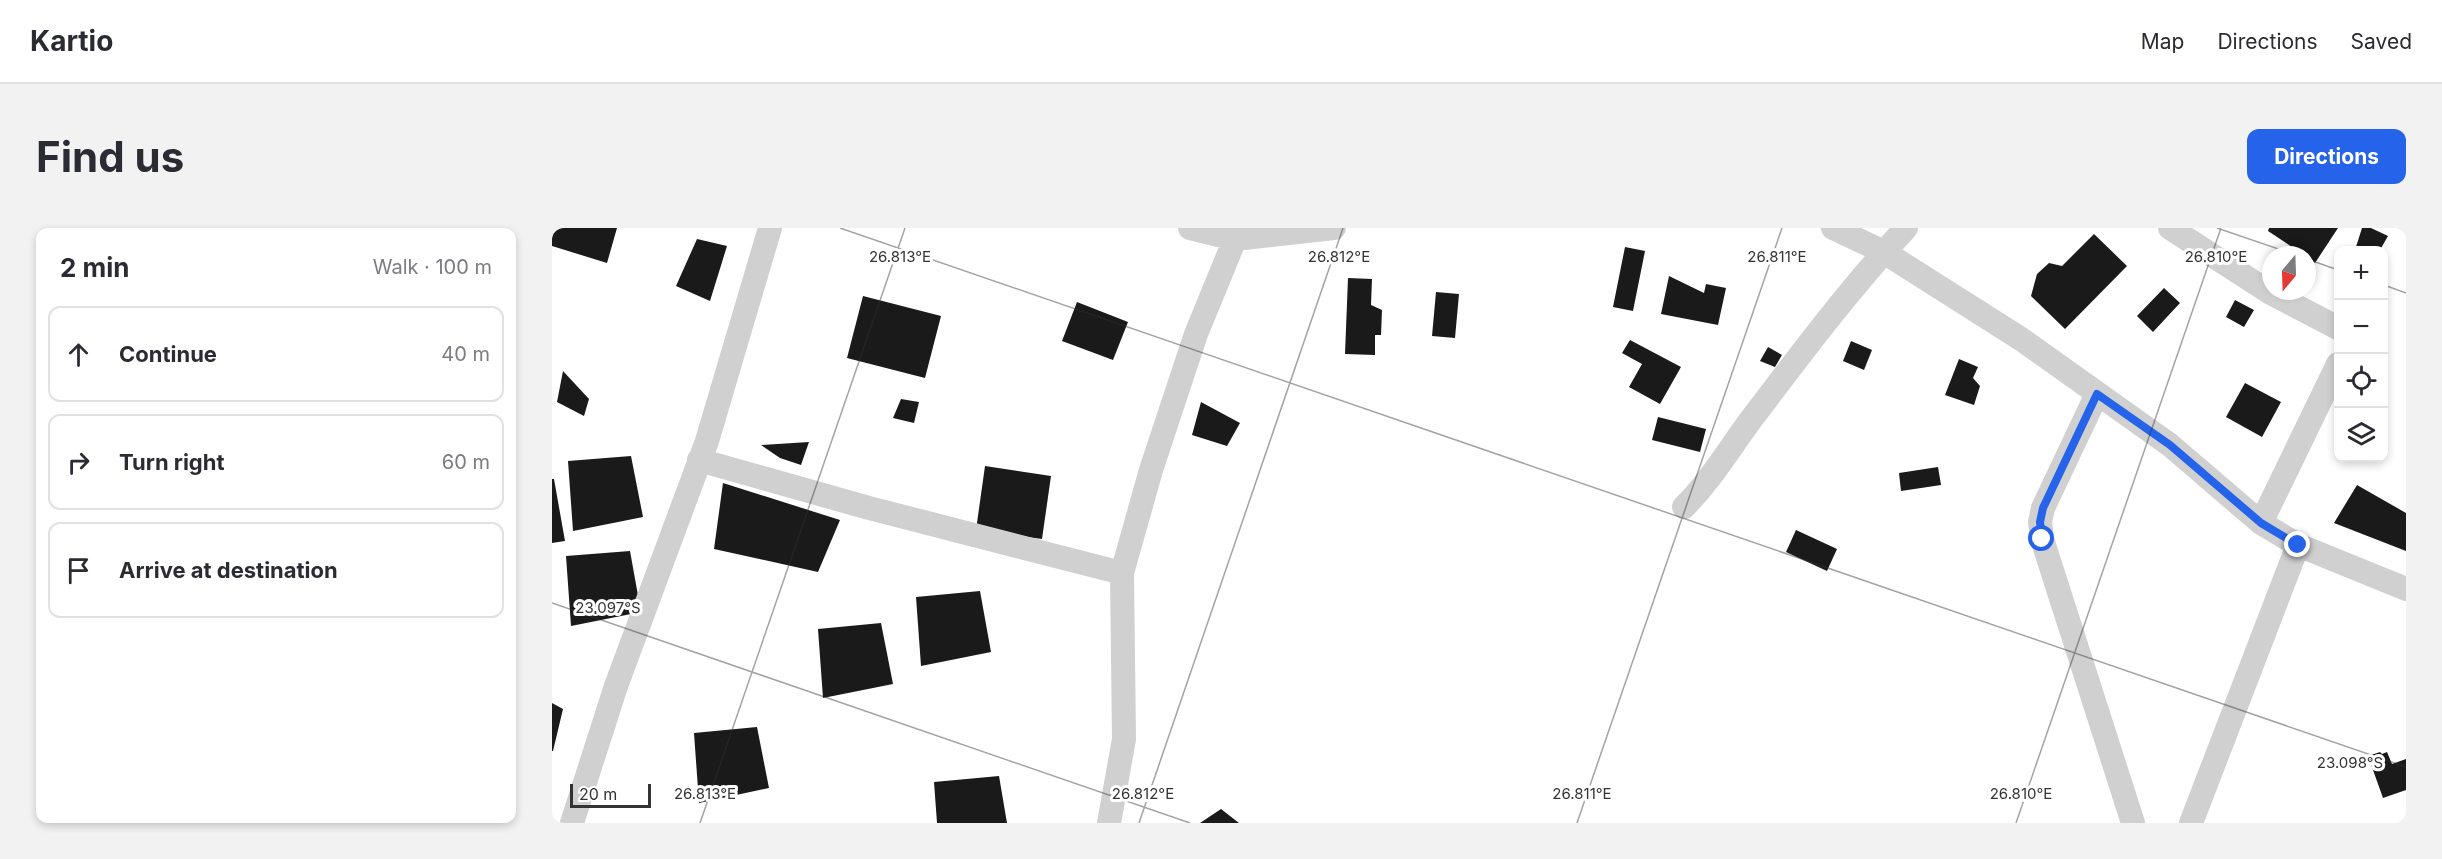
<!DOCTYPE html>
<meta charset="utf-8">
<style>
body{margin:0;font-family:Inter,sans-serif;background:#f2f2f3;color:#2b2b33}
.controls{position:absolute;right:18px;top:18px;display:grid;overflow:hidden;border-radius:12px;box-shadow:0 3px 9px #0003}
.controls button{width:54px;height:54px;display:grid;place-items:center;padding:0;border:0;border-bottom:2px solid #e1e1e2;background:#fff;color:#2b2b33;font:30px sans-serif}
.compass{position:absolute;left:1710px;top:18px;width:54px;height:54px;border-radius:50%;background:#fff;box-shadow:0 3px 9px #0003;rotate:199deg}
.scale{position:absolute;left:18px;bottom:15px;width:81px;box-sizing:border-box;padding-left:6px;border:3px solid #333;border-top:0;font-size:16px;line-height:21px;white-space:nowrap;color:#333;-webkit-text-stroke:4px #fff;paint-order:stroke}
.stop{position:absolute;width:18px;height:18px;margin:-14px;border:4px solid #2563eb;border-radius:50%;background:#fff}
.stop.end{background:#2563eb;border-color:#fff;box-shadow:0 2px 6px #0008}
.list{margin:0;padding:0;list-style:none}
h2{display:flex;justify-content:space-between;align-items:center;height:78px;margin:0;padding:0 24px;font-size:26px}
h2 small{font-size:20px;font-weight:400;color:#7c7c81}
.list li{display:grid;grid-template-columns:39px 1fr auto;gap:18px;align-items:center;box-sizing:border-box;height:96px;margin:0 12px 12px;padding:0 12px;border:2px solid #e1e1e2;border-radius:12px}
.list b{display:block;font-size:22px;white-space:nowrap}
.list em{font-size:20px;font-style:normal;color:#7c7c81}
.icon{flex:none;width:33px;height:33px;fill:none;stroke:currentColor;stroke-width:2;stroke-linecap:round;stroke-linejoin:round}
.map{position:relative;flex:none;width:1854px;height:595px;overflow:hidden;border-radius:12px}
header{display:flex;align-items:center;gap:36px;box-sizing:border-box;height:84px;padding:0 30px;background:#fff;border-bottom:2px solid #e1e1e2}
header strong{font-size:28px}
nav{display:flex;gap:33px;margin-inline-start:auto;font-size:21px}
.intro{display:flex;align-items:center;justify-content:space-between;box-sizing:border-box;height:144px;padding:0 36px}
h1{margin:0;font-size:42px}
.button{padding:15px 27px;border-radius:12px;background:#2563eb;color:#fff;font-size:21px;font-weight:700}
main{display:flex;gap:36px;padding:0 36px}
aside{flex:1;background:#fff;border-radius:12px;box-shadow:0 3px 9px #0003}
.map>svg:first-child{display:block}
</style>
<header>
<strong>Kartio</strong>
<nav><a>Map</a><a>Directions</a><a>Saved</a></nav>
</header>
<div class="intro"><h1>Find us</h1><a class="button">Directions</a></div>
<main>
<aside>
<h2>2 min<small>Walk · 100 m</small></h2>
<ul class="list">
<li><svg class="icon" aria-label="ahead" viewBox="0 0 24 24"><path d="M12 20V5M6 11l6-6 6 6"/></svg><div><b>Continue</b></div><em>40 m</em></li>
<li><svg class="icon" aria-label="right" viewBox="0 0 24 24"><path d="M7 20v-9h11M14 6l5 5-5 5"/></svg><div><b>Turn right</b></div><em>60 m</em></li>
<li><svg class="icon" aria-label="arrive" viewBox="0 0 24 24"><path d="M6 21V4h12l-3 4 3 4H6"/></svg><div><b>Arrive at destination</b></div></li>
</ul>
</aside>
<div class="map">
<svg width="1854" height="595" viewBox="0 0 1854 595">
<rect width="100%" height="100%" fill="#fff"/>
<path fill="#1a1a1a" d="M0 0H65L55 35 0 18Z
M1717 0H1786L1763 35 1755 27H1752L1716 3Z
M1810 0H1819L1836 8 1828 22H1803Z
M1542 6 1575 38 1513 101 1479 68 1485 46 1497 35 1510 38Z
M145 11 175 18 158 73 124 58Z
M1073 19 1093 23 1081 83 1061 79Z
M1117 48 1152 65 1154 56 1174 60 1166 97 1109 86Z
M796 50 820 51 819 77 830 82 829 107H823V127L793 126Z
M1612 60 1628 75 1601 104 1585 88Z
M884 64 907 66 903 110 880 108Z
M311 68 389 88 373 150 295 130Z
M1683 72 1702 82 1692 99 1674 89Z
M525 74 576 94 561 132 510 113Z
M1078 112 1129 139 1108 176 1077 159 1090 136 1070 125Z
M1299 113 1320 122 1312 142 1291 133Z
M1216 119 1230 127 1223 139 1208 133Z
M1407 131 1426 139 1421 150 1428 158 1422 177 1393 167Z
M11 143 37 171 32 188 5 174Z
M1693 155 1729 174 1710 209 1674 189Z
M349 171 367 174 362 195 341 190Z
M649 174 688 195 675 218 640 207Z
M1106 189 1154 201 1148 224 1100 212Z
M257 214 249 237 228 230 209 217Z
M79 228 91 289 21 303 16 233Z
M433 238 499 248 490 311 424 302Z
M1386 239 1389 257 1349 263 1347 245Z
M0 251H2L13 313 0 315Z
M171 255 288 292 266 344 162 321Z
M1805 257 1854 285V323L1782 295Z
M1244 302 1285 321 1275 343 1234 324Z
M78 323 89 384 19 398 14 328Z
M428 363 439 424 369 438 364 369Z
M329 395 341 456 271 470 266 401Z
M0 475 11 481 1 523H0Z
M205 499 217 560 147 575 142 505Z
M1828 524 1830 526 1835 524 1840 536 1854 531V562L1831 570 1816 528Z
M447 548 455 595H385L382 554Z
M669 581 687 595H648Z"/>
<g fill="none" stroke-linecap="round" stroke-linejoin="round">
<path stroke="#d0d0d0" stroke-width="24" d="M638 0 683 11 782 0
M1281 0 1332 24 1469 111 1618 217 1709 295 1746 317 1854 361
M1618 0 1717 64 1786 100
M1545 166 1491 280 1488 294 1490 311 1581 595
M147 232 317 280 570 345
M1132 279C1162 249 1181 214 1207 181 1254 119 1301 57 1354 0
M1709 295 1786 136
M20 595 64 458 155 213 218 0
M557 595 572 511 570 345 599 242 644 106 683 11 685 0
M1639 595 1746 317"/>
</g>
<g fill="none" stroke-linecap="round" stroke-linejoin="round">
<path stroke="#2563eb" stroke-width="8" d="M1490 311 1488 294 1491 280 1545 166 1618 217 1709 295 1746 317"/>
</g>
<path fill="none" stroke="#333" stroke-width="1.5" stroke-opacity="0.45" d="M288 0 1854 539M1665 0 1744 27M1755 31 1786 42M1832 57 1854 65M0 375 638 595M148 595 353 0M587 595 791 0M1025 595 1230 0M1464 595 1669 0"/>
<g font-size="15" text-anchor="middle" fill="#333" stroke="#fff" stroke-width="6" stroke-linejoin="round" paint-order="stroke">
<text x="348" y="34">26.813°E</text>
<text x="787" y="34">26.812°E</text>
<text x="1225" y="34">26.811°E</text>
<text x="1664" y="34">26.810°E</text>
<text x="56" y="385">23.097°S</text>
<text x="1798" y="540">23.098°S</text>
<text x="153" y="571">26.813°E</text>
<text x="591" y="571">26.812°E</text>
<text x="1030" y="571">26.811°E</text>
<text x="1469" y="571">26.810°E</text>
</g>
</svg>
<div class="controls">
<button>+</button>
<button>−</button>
<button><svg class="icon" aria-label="locate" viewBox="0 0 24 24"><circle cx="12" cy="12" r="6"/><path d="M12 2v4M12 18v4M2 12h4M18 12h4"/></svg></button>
<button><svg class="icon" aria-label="layers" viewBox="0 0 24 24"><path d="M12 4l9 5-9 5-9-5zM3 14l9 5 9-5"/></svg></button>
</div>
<svg class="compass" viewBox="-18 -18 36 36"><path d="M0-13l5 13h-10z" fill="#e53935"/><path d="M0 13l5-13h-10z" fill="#7c7c81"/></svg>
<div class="scale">20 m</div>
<div class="stop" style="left:1490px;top:311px"></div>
<div class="stop end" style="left:1746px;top:317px"></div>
</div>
</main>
